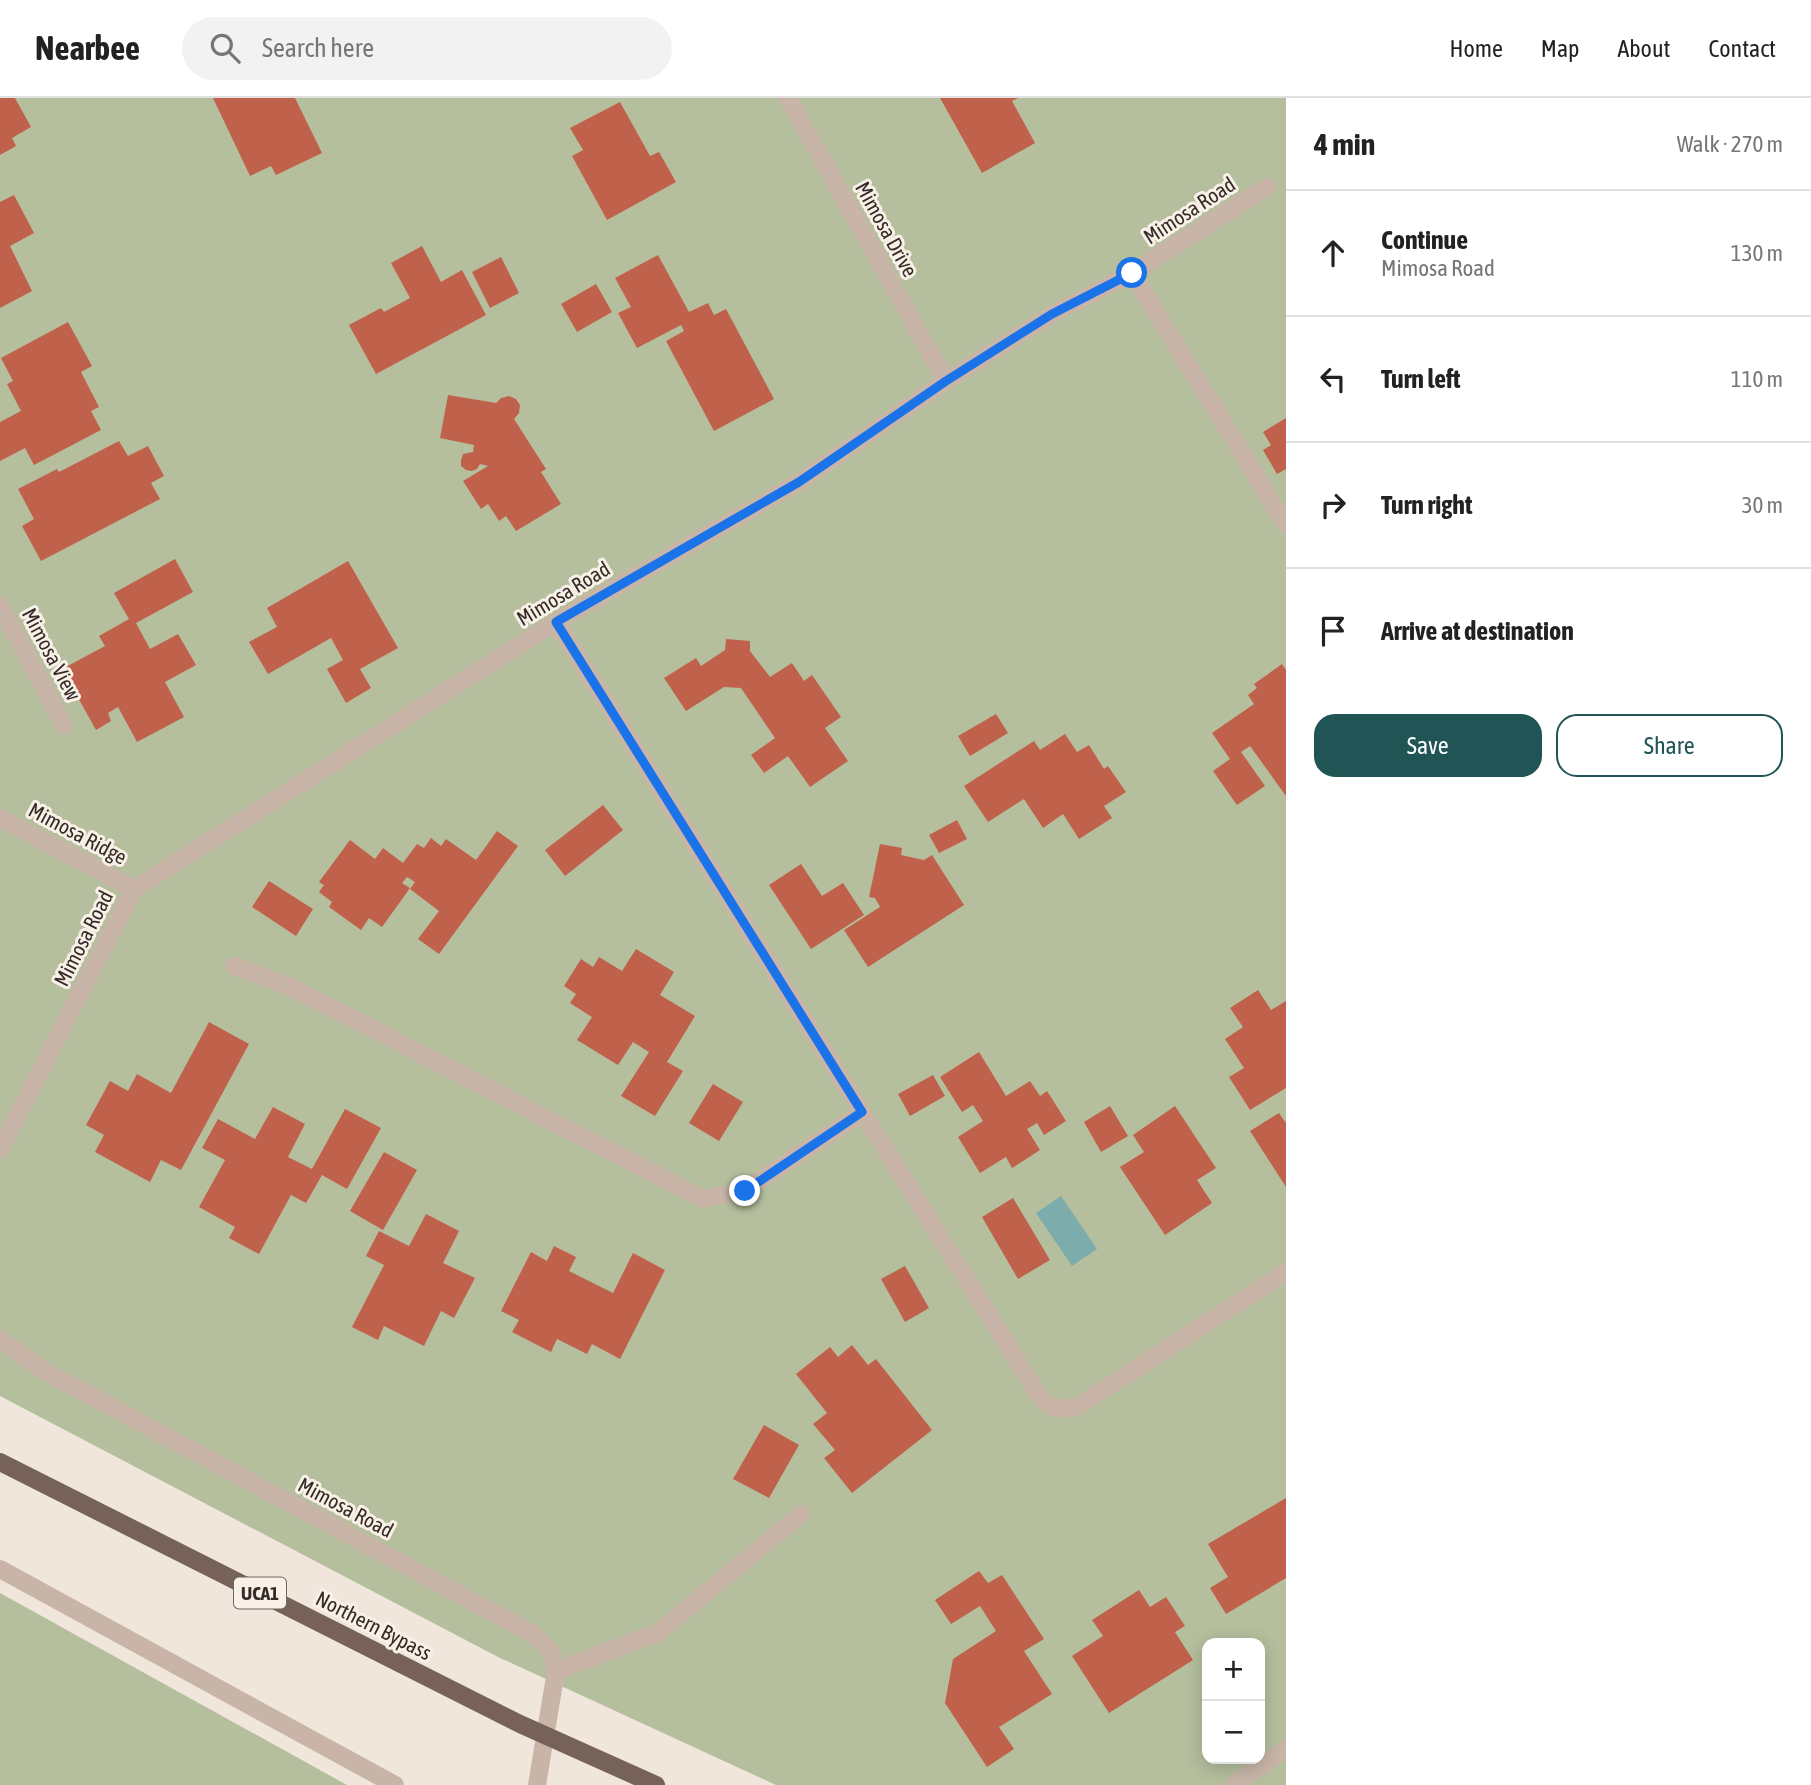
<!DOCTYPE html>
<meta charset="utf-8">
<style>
body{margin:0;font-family:"Asap Condensed",sans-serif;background:#f2f2f2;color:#222}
.controls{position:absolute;right:21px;bottom:21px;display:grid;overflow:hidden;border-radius:14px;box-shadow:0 4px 18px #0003}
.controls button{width:63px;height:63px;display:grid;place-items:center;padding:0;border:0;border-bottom:2px solid #e0e0e0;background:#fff;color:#222;font:35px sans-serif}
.stop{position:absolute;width:21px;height:21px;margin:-16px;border:5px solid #1a73e8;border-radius:50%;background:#fff}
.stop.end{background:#1a73e8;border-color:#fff;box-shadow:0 2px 7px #0008}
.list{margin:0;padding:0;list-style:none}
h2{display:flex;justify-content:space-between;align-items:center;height:91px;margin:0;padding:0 28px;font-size:30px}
h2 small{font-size:23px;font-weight:400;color:#767676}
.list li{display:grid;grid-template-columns:46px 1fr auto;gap:21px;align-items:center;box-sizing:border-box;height:126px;padding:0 28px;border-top:2px solid #e0e0e0}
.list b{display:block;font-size:26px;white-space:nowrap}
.list p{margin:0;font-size:23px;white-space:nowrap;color:#767676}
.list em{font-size:23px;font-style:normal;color:#767676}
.actions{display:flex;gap:14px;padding:21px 28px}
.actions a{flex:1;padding:16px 0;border:2px solid #205455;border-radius:21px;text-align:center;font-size:24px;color:#205455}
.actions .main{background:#205455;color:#fff}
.icon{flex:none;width:38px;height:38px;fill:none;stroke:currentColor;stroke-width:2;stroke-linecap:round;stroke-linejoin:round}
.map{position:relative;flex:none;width:1286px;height:1687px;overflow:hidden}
header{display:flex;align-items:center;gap:42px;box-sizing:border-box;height:98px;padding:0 35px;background:#fff;border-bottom:2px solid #e0e0e0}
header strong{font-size:33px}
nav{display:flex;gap:38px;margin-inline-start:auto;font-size:24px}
.search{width:490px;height:63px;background:#f2f2f2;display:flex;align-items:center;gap:18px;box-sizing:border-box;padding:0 24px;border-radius:38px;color:#767676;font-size:26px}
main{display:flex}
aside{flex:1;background:#fff}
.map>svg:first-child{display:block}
</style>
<header>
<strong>Nearbee</strong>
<div class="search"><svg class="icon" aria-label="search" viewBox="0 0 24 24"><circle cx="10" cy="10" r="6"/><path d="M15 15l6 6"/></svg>Search here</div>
<nav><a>Home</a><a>Map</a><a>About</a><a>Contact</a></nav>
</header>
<main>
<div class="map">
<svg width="1286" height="1687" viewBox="0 0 1286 1687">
<rect width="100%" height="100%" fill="#f1e6dc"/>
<path fill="#b5bf9d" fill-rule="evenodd" d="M0 0H1286V1687H776L498 1559 0 1298ZM1207 1545H1260V1661H1207Z
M0 1495 347 1687H0Z"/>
<path fill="#7cacac" d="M1061 1098 1097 1151 1072 1168 1036 1115Z"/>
<path fill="#c0614b" d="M0 0H15L31 29 12 40 16 48 0 57Z
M213 0H295L322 55 276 77 271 68 250 78Z
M940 0H1018L1012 3 1035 45 982 75Z
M620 4 650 58 659 54 676 84 607 122 572 58 583 52 570 30Z
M14 97 34 135 10 148 32 193 0 210V104Z
M422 148 441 184 462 172 486 217 376 276 349 227 381 210 384 214 410 200 391 165Z
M658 157 689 214 708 205 714 217 726 211 774 301 714 333 666 243 684 233 681 227 637 250 618 215 631 209 615 180Z
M501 159 519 195 490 210 472 174Z
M596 186 612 214 577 234 561 206Z
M68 224 92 268 81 274 99 309 91 313 101 332 34 367 25 350 0 363V324L21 313 7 286 13 283 1 260Z
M448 297 496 305 501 300 509 298 516 301 520 307 519 315 514 321 546 371 541 374 561 406 516 433 506 418 499 423 488 406 481 411 463 383 488 368 480 366 477 371 472 373 466 372 461 368V362L463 356 473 354 474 347 440 340Z
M1286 320V371L1277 376 1263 352 1271 347 1263 334Z
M119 343 128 358 148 348 164 378 151 385 160 401 41 463 22 428 34 421 18 391 57 371 59 374Z
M175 461 193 494 136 525 150 551 178 536 196 567 165 584 184 619 137 644 118 609 108 615 111 623 96 632 62 571 105 548 99 538 129 521 114 495Z
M348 463 398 550 360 571 371 590 346 605 327 571 343 562 331 540 268 576 249 544 277 529 267 510Z
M726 541 750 543V553L770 579 792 565 804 583 812 577 841 619 825 630 848 663 810 689 788 658 764 675 751 657 775 640 741 590 724 589 686 613 664 580 696 560 701 568 725 552Z
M1282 566 1286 572V698L1250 648 1241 654 1265 688 1237 707 1213 673 1230 661 1212 635 1254 606 1248 597 1257 590 1254 586Z
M996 616 1008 635 970 658 958 638Z
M1065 636 1077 654 1089 647 1104 671 1108 668 1126 694 1104 708 1112 720 1079 741 1063 716 1043 730 1024 701 988 724 964 688 1034 643 1040 652Z
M603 707 623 732 565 778 545 752Z
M957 722 967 741 939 755 929 737Z
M497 733 518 748 439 856 418 841 439 813 410 791 415 784 407 779 402 785 410 790 382 829 369 820 361 832 329 809 332 804 319 794 324 787 319 784 350 742 375 761 383 750 403 765 417 746 424 750 431 740 441 748 446 741 476 762Z
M880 746 902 750 901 757 924 762 932 757 964 807 868 869 844 832 880 809 875 800 869 799Z
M801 766 822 798 843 785 864 817 811 851 769 787Z
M269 783 313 811 296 838 252 809Z
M636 851 674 874 660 897 695 918 667 964 683 973 655 1018 621 998 649 954 633 944 618 967 577 942 592 919 570 905 576 896 564 888 581 861 593 869 599 859 622 873Z
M1258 892 1271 912 1286 903V990L1250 1012 1229 979 1244 970 1225 941 1243 929 1230 910Z
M209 924 249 946 181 1072 161 1062 150 1084 95 1054 104 1037 86 1027 110 983 128 993 137 976 171 995Z
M979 954 1006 998 1030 983 1040 998 1047 993 1066 1023 1044 1037 1037 1025 1027 1031 1040 1052 1012 1070 1006 1059 980 1075 958 1039 983 1023 973 1007 962 1014 940 979Z
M933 977 945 998 910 1018 898 996Z
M713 986 743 1004 719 1043 689 1025Z
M1110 1008 1128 1038 1101 1054 1084 1024Z
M1175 1008 1216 1070 1197 1082 1212 1105 1165 1137 1120 1069 1144 1054 1133 1037Z
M273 1009 305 1026 288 1059 312 1071 345 1011 381 1030 347 1091 322 1077 306 1105 291 1097 259 1156 229 1140 235 1129 199 1109 225 1062 202 1050 218 1021 255 1041Z
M1279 1015 1286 1025V1089L1250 1033Z
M384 1054 417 1072 383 1132 350 1113Z
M1013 1100 1050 1162 1018 1181 982 1119Z
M426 1116 459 1133 443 1165 475 1180 454 1220 441 1213 424 1248 384 1228 378 1242 352 1229 384 1167 366 1158 379 1133 409 1148Z
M554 1148 576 1159 569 1173 613 1195 633 1155 665 1172 620 1261 592 1246 587 1256 557 1241 551 1254 512 1234 519 1222 501 1213 531 1154 547 1163Z
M905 1168 929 1210 905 1224 881 1181Z
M852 1247 868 1267 876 1261 932 1332 852 1395 824 1360 835 1352 813 1326 827 1315 796 1276 830 1249 838 1259Z
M764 1327 799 1347 769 1400 733 1381Z
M1286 1400V1480L1226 1516 1210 1490 1228 1479 1208 1446Z
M979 1473 988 1485 1002 1477 1044 1541 1024 1553 1052 1596 999 1629 1014 1651 987 1669 945 1605 953 1561 996 1533 980 1508 951 1526 935 1502Z
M1139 1492 1150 1509 1166 1499 1185 1528 1175 1534 1193 1562 1109 1615 1072 1558 1103 1538 1092 1522Z"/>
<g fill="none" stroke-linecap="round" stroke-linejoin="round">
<path stroke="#c8b5a8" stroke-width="18" d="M1132 175 1286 427"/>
<path stroke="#c8b5a8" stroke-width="18" d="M788 0 946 283
M0 508 64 627
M556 524 1042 1302 1054 1310H1075L1286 1174
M0 720 134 791
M234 868 291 889 703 1101 745 1092 862 1015
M0 1051 134 791 556 524 799 384 946 283 1052 216 1132 175 1267 89
M0 1241 41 1271 533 1536 551 1554 556 1573 537 1687
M0 1471 395 1687
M556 1573 659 1534 801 1416
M1233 1687 1286 1651"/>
<path stroke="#77625a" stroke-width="18" d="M0 1364 520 1626 656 1687"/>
</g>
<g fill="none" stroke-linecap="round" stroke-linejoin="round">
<path stroke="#1a73e8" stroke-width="9" d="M745 1093 862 1014 556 524 799 384 946 283 1052 216 1132 175"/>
</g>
<g text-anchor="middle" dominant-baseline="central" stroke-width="6" stroke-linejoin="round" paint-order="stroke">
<rect fill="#f9f0e8" stroke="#706762" stroke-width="2" x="234" y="1479.5" width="52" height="31" rx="5"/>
<g font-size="19" font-weight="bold" fill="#352c28">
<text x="260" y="1495">UCA1</text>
</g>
<g font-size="21" fill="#352c28" stroke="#f9f0e8">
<text transform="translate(1189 112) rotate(-33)">Mimosa Road</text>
<text transform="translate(887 131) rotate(61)">Mimosa Drive</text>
<text transform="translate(563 495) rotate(-31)">Mimosa Road</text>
<text transform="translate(52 556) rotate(62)">Mimosa View</text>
<text transform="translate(78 735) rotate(28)">Mimosa Ridge</text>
<text transform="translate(83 840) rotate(-63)">Mimosa Road</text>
<text transform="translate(346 1409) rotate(28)">Mimosa Road</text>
<text transform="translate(374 1527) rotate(27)">Northern Bypass</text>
</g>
</g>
</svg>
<div class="controls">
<button>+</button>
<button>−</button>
</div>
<div class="stop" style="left:1132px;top:175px"></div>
<div class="stop end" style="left:745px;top:1093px"></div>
</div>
<aside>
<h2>4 min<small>Walk · 270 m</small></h2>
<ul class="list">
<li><svg class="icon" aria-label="ahead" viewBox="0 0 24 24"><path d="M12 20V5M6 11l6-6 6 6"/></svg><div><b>Continue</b><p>Mimosa Road</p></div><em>130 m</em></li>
<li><svg class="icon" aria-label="left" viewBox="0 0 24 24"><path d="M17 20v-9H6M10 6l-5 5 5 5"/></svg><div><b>Turn left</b></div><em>110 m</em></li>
<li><svg class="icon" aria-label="right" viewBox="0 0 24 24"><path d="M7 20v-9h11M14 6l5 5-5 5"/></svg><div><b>Turn right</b></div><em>30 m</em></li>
<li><svg class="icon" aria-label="arrive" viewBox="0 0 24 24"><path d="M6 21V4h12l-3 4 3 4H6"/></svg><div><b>Arrive at destination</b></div></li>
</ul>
<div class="actions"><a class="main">Save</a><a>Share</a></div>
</aside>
</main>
